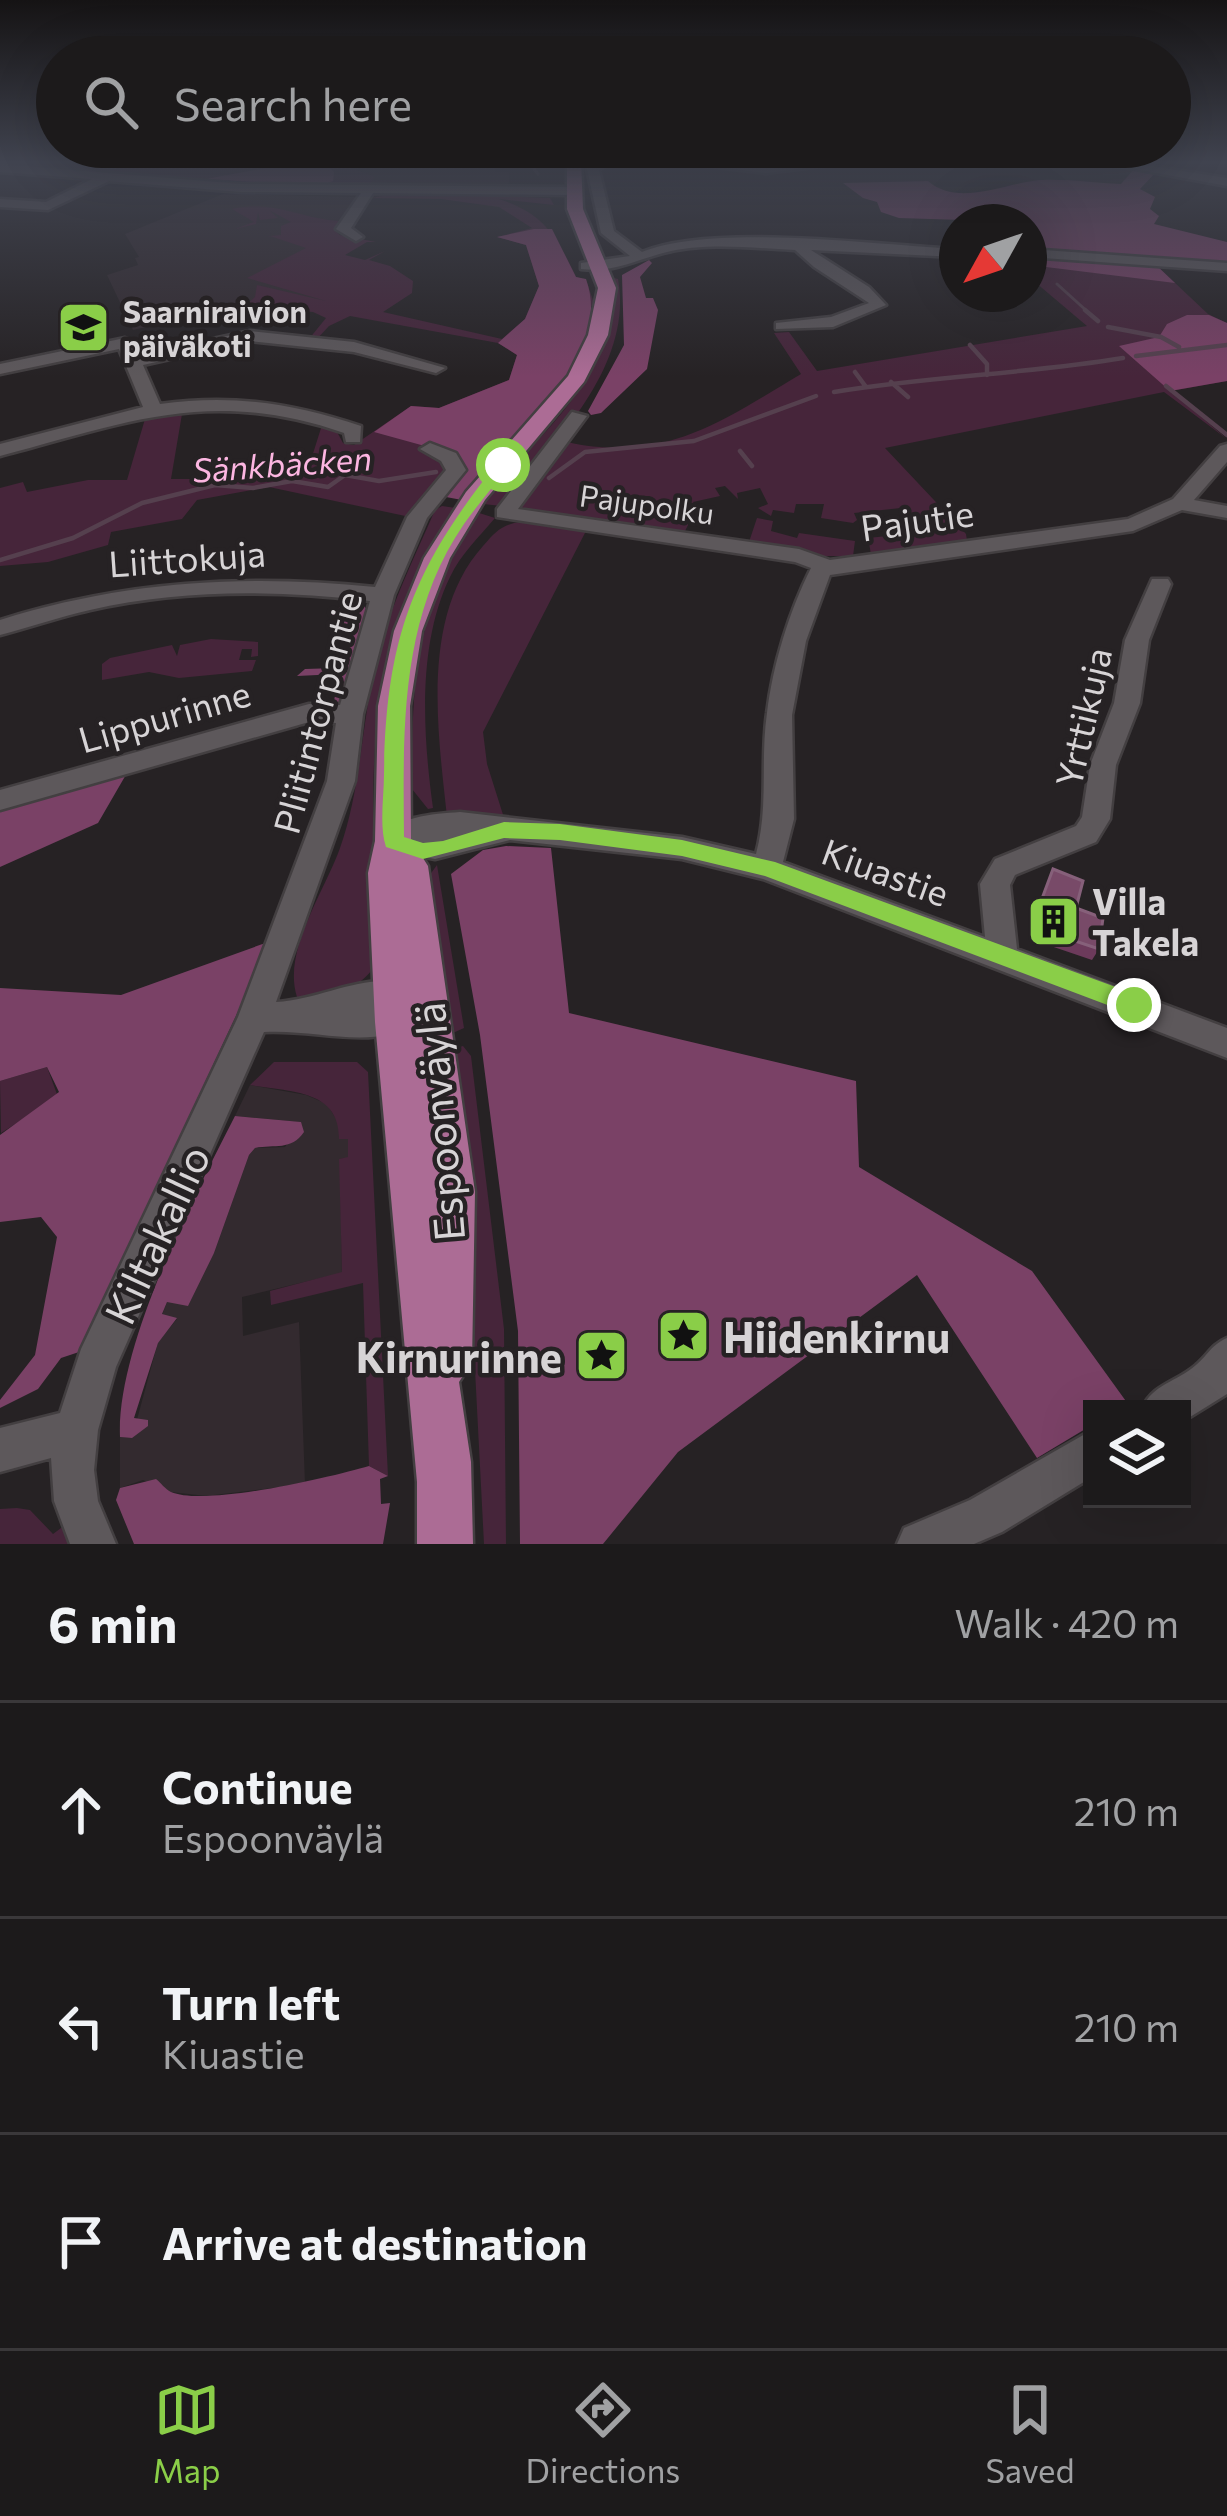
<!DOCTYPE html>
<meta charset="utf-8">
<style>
body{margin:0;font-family:Commissioner,sans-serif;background:#292728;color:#f1f3f6}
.controls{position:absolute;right:36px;bottom:36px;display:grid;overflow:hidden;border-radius:0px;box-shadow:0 12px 48px #0002}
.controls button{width:108px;height:108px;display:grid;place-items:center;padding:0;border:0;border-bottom:3px solid #3a383a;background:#1c1a1b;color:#f1f3f6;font:60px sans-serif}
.compass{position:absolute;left:939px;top:204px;width:108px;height:108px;border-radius:50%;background:#1c1a1b;box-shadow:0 12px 48px #0002;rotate:230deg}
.stop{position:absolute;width:36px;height:36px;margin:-27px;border:9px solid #8ace48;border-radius:50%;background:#fff}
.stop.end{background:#8ace48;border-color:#fff;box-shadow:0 3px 12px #0008}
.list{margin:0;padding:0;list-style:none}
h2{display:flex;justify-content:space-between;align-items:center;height:156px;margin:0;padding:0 48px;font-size:51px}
h2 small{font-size:39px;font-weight:400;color:#a0a1a3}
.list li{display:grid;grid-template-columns:78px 1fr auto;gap:36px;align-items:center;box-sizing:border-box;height:216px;padding:0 48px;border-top:3px solid #3a383a}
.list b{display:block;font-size:45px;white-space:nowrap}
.list p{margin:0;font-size:39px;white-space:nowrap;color:#a0a1a3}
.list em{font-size:39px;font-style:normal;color:#a0a1a3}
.icon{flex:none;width:66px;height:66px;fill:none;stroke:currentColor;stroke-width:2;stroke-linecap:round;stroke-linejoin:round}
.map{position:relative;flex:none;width:1227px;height:1544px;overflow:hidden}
.search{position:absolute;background:#1c1a1b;box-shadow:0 12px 48px #0002;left:36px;right:36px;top:36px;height:132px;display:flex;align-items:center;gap:30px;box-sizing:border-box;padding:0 42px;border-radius:66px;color:#a0a1a3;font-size:45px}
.sheet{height:804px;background:#1c1a1b}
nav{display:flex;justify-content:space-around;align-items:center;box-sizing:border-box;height:168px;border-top:3px solid #3a383a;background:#1c1a1b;font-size:33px;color:#a0a1a3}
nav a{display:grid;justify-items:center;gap:6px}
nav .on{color:#8ace48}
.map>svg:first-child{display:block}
</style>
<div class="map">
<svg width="1227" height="1544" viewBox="0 0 1227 1544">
<rect width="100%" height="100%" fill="#262224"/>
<path fill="#332a2f" d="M333 161H494L490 164 497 165 495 172H509V181L508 187 369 185 374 176Z
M223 194 357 197 335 232 308 247 381 272 309 312 221 302 191 317 133 330 107 275 138 265 135 258 139 257 125 234Z
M250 1085 306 1095 327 1104 348 1138V1158L340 1159 342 1273 242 1297 243 1336 299 1322 305 1484 206 1496 171 1492 143 1480 120 1488V1437L132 1438 158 1342 177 1319 162 1315 167 1302 214 1253 249 1155 255 1148 285 1147 300 1122 235 1116Z"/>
<path fill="#46253a" d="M40 161H213L203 162C262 170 318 150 375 177L369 185H251L26 169Z
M399 193 550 198 554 205 499 199C545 214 556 236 576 277L586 280 594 303 446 497 464 466 459 459 446 462V475L421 498 410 517 269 487 197 500 182 519 111 532 108 545 48 562 0 566V488L23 482 27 492 88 480H127L145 419 182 414 171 479H235L310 463 322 425 336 430 343 443 354 445 411 406 439 408 509 380 517 355 498 343 350 316 329 326 316 340 309 339 326 318 313 312 245 306 255 297 257 285 326 301 247 278 306 248 270 236 238 239 281 235V226L291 222 269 210 278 218 260 220 258 212 256 224 235 229 254 222 232 209C271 199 302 219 340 221L335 231 340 235 376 242H367L345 255 365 260 385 251 369 260 390 266 413 281 412 293 383 312 502 339 525 319 539 286 526 245 497 237 532 228 499 207 441 199 371 198Z
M1029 256 1156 265 1208 314 1227 323V381L1171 391 1227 439 1164 392 885 448 966 534 967 541 871 554 868 538 916 533 901 508 854 513 857 520 853 523 821 518 824 504H796L794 513 773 510 771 516 758 508 768 504 760 488 737 493 738 499 725 486 715 488 720 496 693 502 697 509 681 510 677 521 689 523 684 533 525 513 518 509V502L567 442C665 464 722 421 801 374L774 333 789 332 817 371 1087 326 1029 277Z
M610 277 618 279C634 367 553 444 502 506L483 504C533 437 627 371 610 277Z
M442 506 456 508C381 606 369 732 374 851 374 878 386 928 380 953 371 988 328 1000 297 997 282 951 325 891 340 848 363 783 361 714 380 648 393 600 415 556 435 510Z
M476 512 495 518C480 536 460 555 450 577 417 645 423 735 433 808L428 809 412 789C412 670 416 617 476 512Z
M757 518 773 521 771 531 797 538 799 533 855 541 853 556H816L749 542Z
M521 522 587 529 483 732 487 764 505 821 447 817C438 732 420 616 483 546 495 532 502 524 521 522Z
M211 639 258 642V656L251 657 252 649H242L239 660H256L252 671 179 678 149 672 102 680V664L110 658 172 645 177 656 180 645Z
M437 865 464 1028 444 1037 429 876Z
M463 1046 471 1056 504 1329 506 1544H484L471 1292 442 1052Z
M274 1062H357L368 1072 388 1476 369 1466 363 1283 271 1305 270 1291 342 1272 339 1159 348 1157V1139H339C340 1089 289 1092 250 1085Z
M47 1067 58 1097 1 1133 0 1081Z
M17 1508 30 1510 53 1534 65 1525 73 1544H0V1509Z"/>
<path fill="#7a4166" d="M288 164 328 166 334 172 333 181 319 186 206 179Z
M1135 168 1156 172 1140 189 1155 197 1150 209 1159 216 1154 224 1227 242V265L1029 251V222L899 218 881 212 877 202 863 198 843 183 928 181C959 208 1006 182 1042 180 1069 179 1094 183 1121 184Z
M534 229H552L576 277 586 279C615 360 512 444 462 500L446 497 464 467 432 448 374 432 411 406 439 408 509 380 517 355 498 343 525 319 539 286 526 245 497 237Z
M1029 256 1156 265 1175 283 1038 266Z
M649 260 652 263 640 277 646 298H653L658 310 647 369 601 413 591 415 588 411 624 345 622 275Z
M1187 315H1209L1227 323V381L1170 391 1119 346 1159 337 1167 324Z
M351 599 360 601 368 611 343 696 335 707 318 705 334 702 338 674 297 676 305 669 337 668 345 629 334 628 336 615H330Z
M131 766 98 823 0 867V806Z
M506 846 551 848 569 1013 856 1081 859 1167 1032 1271 1128 1404 1120 1409H1092V1425L1037 1458 917 1275 678 1452 603 1544H520L518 1331 480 1035 451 874 483 850Z
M271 941 79 1352 61 1358 38 1389 0 1408V1400L35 1355 57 1237 41 1217 0 1222V1135L59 1092 47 1067 0 1081V988L121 995Z
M235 1116 301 1122 304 1132C291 1151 275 1144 255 1148L249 1155 214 1253 188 1306 167 1302 162 1314 177 1318 158 1343 134 1418 148 1420V1426L132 1438 120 1437C116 1347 194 1196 235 1116Z
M369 1466 388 1476 380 1479 381 1504 390 1503 383 1544H134L116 1500 120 1488 156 1479C161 1483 165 1489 171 1492 206 1507 331 1477 369 1466Z"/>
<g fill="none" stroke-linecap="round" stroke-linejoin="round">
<path stroke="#55404e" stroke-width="3" d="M528 161 538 174
M1057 284 1089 313"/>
<path stroke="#55404e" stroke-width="4.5" d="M1085 310 1098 321
M1108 327 1161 337 1179 347
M970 345 987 364V375
M1136 356 1227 345
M855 372 866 387
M891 382 908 397
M1166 386 1227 435
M834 392C930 376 1027 374 1123 358
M740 451 752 466
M549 478 585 452 694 441 816 396
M0 560 73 538 142 503 215 485 253 488 292 481 328 487 345 475 379 481 436 472"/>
<defs>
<path id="minor" d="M598 161H612L599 170 614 231 642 252C713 223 876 245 957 249V257L811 250 869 287 886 305 833 327 776 329V323L831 317 869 303 814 267 795 250C752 248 705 242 663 253 633 261 613 273 581 269V263L630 256 601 233 587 169Z
M667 161 766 165 861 161 766 173Z
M1092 161H1118L1227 178V186Z
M0 164 241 184 571 187 577 191 571 195 373 193 351 228 363 237 356 241 336 229 361 193 241 192 109 181 48 210 0 207V199L46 202 92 179 0 172Z
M1029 249 1227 263V271L1029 257Z
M250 331 354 342 445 368 436 373 354 352 250 341 143 365 160 404C232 394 292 403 361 426L360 442H346L344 433C212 387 128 422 0 456V444L143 407 119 349 0 374V364L125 338 131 340 139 355Z
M572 412 587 416 518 509 799 549 830 560 1128 519 1173 499 1220 446 1227 444V462L1194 500 1227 506V518L1182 510 1133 531 830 575 806 641 792 715 794 819 783 862 985 937 980 884 995 859 1076 826 1082 817 1090 765 1114 703 1125 640 1152 579H1168L1171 584 1149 640 1140 703 1116 765 1110 819 1096 842 1015 875 1010 885 1017 949 1227 1028V1058L763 879 682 859 510 840 435 859 383 849 379 841C394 816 433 814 460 812L682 837 756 854C769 806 760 761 767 713 773 664 789 612 811 568L795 562 497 517V509Z
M430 443 456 453 466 470 427 518 394 595 363 714 355 781 276 1002C326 999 369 968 419 987L424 997 419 1025C366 1050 319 1029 264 1032L116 1367 98 1430 94 1470 98 1501 116 1544H70L54 1501 51 1458 0 1472V1428L60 1413 81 1349 238 1017 327 781 336 723 309 722 0 810V790L309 704 340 705 370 601C277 590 182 589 90 610 59 617 30 627 0 635V620C124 581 246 574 375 587L407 517 446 470 441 461 420 449Z
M1227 1338V1394L1182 1422V1409H1142C1152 1384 1177 1382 1196 1365 1209 1354 1211 1345 1227 1338Z
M1092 1430V1477L1002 1532 974 1544H897L904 1528 970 1500Z"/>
<path id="major" d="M567 161H581L583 209 616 288 608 335 584 382 485 500 450 558 422 631 410 706 411 839 428 866 475 1192 472 1362 459 1382 471 1462 473 1544H417V1482L375 1022 368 873 375 841 378 706 394 631 424 558 466 492 568 376 588 335 598 288 567 209Z"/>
</defs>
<use href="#minor" stroke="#433f41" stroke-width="5"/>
<use href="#major" stroke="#433f41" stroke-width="5"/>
<use href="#minor" fill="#5d585b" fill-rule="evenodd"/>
<use href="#major" fill="#ac6c95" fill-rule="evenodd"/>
</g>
<path fill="#6c3a5b" d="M1053 869 1099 949 1092 960 1042 943 1043 938 1034 935 1037 925 1031 923Z"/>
<path fill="#784a68" stroke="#86607a" stroke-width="3" d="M1053 869 1083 881 1076 908 1103 918 1099 949 1048 932 1049 927 1040 923 1043 914 1037 912Z"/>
<linearGradient id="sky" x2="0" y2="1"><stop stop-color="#151314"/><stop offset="0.43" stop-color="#414450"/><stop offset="1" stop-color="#414450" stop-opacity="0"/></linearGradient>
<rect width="1227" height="377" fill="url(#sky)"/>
<path fill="#8ace48" d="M498 462 510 465C495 485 478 504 464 524 400 617 403 729 404 837L423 843 443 841 504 822 560 824 682 840 775 862 1143 997V1012L1134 1015 765 876 682 856 560 840 504 838 423 859 386 847C379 826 384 797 384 774 386 638 413 568 498 462Z"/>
<defs>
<symbol id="school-square" viewBox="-11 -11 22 22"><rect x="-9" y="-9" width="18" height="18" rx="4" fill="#8ace48" stroke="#262224"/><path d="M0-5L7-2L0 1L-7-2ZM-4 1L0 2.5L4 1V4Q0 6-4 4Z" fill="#111"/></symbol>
<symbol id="building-square" viewBox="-11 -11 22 22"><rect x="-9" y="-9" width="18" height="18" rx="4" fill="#8ace48" stroke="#262224"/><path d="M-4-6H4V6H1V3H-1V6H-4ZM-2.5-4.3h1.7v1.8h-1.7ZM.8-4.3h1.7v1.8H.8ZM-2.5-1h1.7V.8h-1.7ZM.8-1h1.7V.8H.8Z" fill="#111"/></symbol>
<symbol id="sight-square" viewBox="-11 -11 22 22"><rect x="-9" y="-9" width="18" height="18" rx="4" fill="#8ace48" stroke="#262224"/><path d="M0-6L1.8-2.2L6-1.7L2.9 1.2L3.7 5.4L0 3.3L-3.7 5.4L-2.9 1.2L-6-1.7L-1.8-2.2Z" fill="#111"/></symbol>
</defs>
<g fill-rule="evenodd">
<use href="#school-square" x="54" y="298" width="59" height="59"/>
<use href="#building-square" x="1024" y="892" width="59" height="59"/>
<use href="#sight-square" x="654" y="1306" width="59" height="59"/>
<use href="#sight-square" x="572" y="1326" width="59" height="59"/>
</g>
<g text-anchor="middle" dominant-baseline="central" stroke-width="9" stroke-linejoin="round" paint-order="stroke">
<g font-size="30" font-weight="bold" fill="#d7d4d6" stroke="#262224" text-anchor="start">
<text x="123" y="310">Saarniraivion<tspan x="123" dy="34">päiväkoti</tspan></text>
</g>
<g font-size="30" fill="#d7d4d6" stroke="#262224">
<text transform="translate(647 503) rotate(8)">Pajupolku</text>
</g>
<g font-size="33" font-style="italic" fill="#fcb6e1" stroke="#262224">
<text transform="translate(282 463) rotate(-4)">Sänkbäcken</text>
</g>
<g font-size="36" fill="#d7d4d6" stroke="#262224">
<text transform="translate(917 519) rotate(-8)">Pajutie</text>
<text transform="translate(187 557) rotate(-4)">Liittokuja</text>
<text transform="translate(316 712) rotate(-75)">Pliitintorpantie</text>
<text transform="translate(164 715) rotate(-16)">Lippurinne</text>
<text transform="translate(1082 717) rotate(-77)">Yrttikuja</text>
<text transform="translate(886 871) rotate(20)">Kiuastie</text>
</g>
<g font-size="36" font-weight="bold" fill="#d7d4d6" stroke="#262224" text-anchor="start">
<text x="1092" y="900">Villa<tspan x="1092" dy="41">Takela</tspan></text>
</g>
<g font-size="42" fill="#d7d4d6" stroke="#262224">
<text transform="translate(438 1122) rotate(-95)">Espoonväylä</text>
<text transform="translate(156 1234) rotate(-65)">Kiltakallio</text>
</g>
<g font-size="42" font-weight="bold" fill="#d7d4d6" stroke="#262224" text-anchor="start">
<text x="723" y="1336">Hiidenkirnu</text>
<text x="562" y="1356" text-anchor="end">Kirnurinne</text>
</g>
</g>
</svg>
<div class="controls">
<button><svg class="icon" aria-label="layers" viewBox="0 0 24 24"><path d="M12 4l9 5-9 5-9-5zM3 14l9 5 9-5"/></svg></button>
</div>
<svg class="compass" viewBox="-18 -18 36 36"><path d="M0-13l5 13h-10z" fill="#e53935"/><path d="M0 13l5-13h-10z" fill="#a0a1a3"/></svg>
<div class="stop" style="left:503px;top:465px"></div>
<div class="stop end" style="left:1134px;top:1005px"></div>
<div class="search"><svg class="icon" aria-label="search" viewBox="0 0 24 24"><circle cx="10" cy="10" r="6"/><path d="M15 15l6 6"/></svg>Search here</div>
</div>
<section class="sheet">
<h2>6 min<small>Walk · 420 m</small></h2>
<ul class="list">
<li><svg class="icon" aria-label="ahead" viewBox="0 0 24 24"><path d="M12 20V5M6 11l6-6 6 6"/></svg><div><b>Continue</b><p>Espoonväylä</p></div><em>210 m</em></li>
<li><svg class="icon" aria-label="left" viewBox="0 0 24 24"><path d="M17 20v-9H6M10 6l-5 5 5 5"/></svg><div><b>Turn left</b><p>Kiuastie</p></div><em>210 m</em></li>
<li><svg class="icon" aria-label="arrive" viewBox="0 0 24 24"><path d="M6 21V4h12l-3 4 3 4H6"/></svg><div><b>Arrive at destination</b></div></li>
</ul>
</section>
<nav>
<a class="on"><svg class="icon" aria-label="map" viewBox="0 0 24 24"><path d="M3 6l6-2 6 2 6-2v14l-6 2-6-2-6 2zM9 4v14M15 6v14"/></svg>Map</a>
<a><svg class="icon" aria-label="directions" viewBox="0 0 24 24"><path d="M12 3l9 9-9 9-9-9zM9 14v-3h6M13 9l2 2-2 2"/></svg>Directions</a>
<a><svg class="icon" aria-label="saved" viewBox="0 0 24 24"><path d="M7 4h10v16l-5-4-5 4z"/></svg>Saved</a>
</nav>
